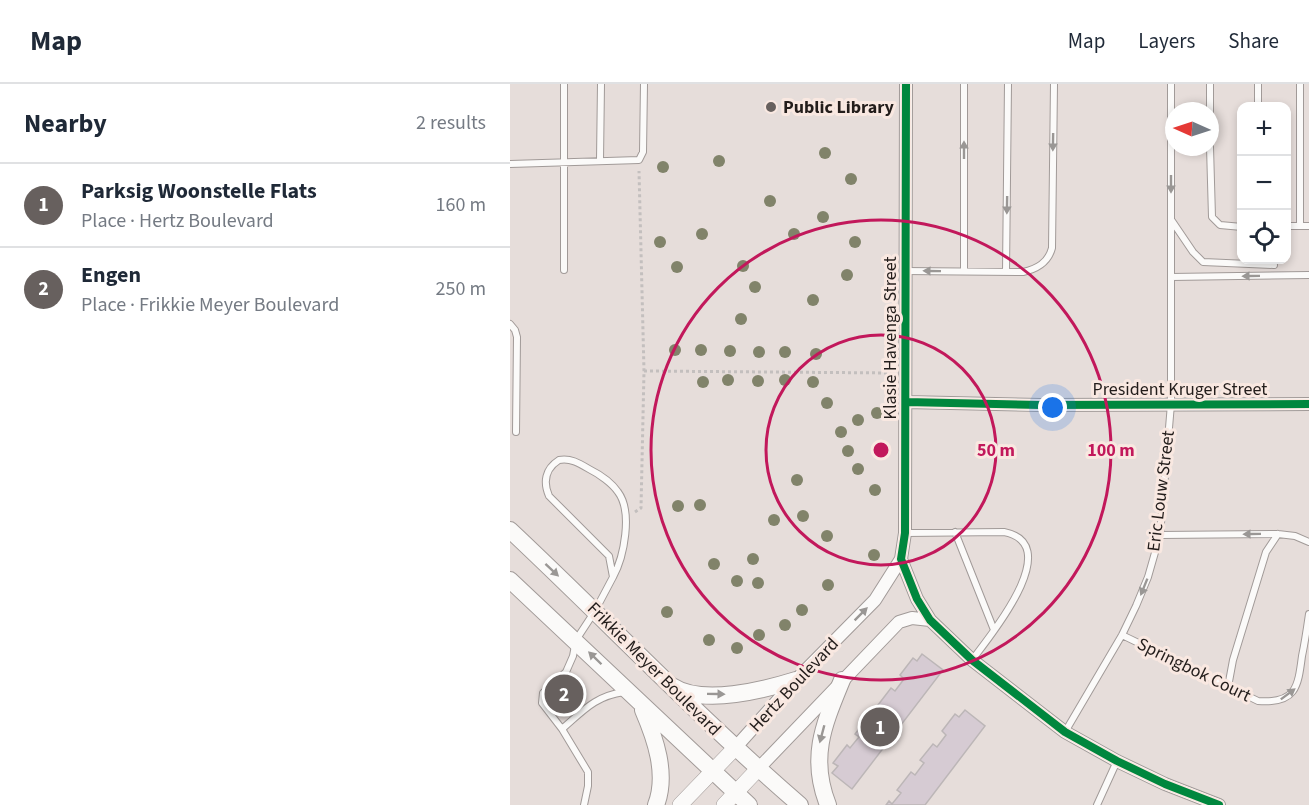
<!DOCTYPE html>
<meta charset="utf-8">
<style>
body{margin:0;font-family:"Source Sans 3",sans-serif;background:#f2f2f3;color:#1f2937}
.controls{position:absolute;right:18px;top:18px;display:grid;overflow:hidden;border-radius:12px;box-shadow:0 3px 9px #0003}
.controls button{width:54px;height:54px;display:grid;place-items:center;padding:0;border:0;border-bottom:2px solid #e0e1e3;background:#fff;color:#1f2937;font:30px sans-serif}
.compass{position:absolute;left:655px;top:18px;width:54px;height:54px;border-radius:50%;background:#fff;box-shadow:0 3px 9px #0003;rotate:273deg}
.you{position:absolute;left:543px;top:324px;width:21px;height:21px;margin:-15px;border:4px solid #fff;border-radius:50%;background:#1a73e8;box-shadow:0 0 0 9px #1a73e833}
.badge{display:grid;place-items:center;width:39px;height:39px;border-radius:50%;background:#67605e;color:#fff;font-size:20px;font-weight:700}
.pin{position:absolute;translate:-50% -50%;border:3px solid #fff;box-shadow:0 2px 6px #0006}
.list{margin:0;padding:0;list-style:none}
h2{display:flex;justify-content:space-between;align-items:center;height:78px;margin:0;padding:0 24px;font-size:26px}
h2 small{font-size:20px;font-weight:400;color:#747a83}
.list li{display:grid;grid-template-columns:39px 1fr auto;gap:18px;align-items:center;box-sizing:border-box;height:84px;padding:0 24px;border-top:2px solid #e0e1e3}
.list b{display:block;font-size:22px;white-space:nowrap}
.list p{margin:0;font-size:20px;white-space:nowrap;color:#747a83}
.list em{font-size:20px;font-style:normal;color:#747a83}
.icon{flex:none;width:33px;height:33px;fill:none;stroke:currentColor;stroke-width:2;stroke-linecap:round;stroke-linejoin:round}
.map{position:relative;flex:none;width:799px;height:721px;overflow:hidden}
header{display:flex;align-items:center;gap:36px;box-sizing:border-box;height:84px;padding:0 30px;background:#fff;border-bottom:2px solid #e0e1e3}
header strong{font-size:28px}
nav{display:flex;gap:33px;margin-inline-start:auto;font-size:21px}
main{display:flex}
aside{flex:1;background:#fff}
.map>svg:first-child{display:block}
</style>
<header>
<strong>Map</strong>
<nav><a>Map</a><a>Layers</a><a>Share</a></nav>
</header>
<main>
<aside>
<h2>Nearby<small>2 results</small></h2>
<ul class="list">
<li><span class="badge">1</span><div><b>Parksig Woonstelle Flats</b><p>Place · Hertz Boulevard</p></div><em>160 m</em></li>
<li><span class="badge">2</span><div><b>Engen</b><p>Place · Frikkie Meyer Boulevard</p></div><em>250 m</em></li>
</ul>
</aside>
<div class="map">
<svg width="799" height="721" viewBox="0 0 799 721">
<rect width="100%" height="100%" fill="#e6ddda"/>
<path fill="#d6cbd3" stroke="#bcb6b7" stroke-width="1.5" d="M412 570 433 586 342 705 322 689 328 682 323 679 337 661 340 664 349 653 345 650 359 632 362 635 371 624 368 621 381 604 385 607 394 595 390 591 403 574 407 577Z
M62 591 74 607 47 629 34 613Z
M455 626 475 642 415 721H376L379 717 382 720 391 709 387 706 401 688 405 691 414 679 410 676 423 660 427 663 436 651 432 647 445 630 449 633Z"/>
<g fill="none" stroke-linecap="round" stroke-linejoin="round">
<defs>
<path id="service" d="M700 0V27
M790 0V142
M748 22V0
M700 63 702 133 710 141 732 143
M90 76 91 0
M0 80 129 76 133 68 134 0
M662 137 683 168 693 178 764 181
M776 142H799
M54 186V0
M394 187 513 188C527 185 538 179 542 164L544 0
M454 187V0
M496 188 498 0
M661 193 799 191
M0 240 5 246 7 253 6 348
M445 448 484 546
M395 449 494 448C556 460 481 551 462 576
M650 451 768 450 785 452 799 458
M612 551 748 617C786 620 788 603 792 572 795 558 797 544 799 530
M718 603 723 576 756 468 768 450
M52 645C73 627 85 612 114 608
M555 648 612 551 626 522 638 493 650 451 661 320V0
M74 721 78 702V688L52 645 32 619 33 609 56 588 63 572 66 556 85 527 103 493 99 472 39 412C33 398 35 385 49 376 61 374 69 379 79 385 89 390 102 399 108 408 123 428 114 473 103 493
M587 721 607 677"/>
<path id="minor" d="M396 0 395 449 391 475 407 515 420 536 462 576 555 648 607 677 655 700 709 721
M396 318 531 321 799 320
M225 664 286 596 365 516 391 475
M248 685 389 538 402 534 420 536"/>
<path id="tertiary" d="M170 721 225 664
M214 721 248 685"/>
<path id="secondary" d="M0 446C97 537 189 634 290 721
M0 496 239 721
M162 602C192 622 254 606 286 596
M133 626C145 654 158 690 146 721
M318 721C299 673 314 640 332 596"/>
</defs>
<use href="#service" stroke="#a19a98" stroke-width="8"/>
<use href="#minor" stroke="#a19a98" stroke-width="14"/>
<use href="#tertiary" stroke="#a19a98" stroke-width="16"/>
<use href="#secondary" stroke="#a19a98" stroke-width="18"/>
<path stroke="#c3bfbe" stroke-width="3" stroke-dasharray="3 3" stroke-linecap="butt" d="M134 287 382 289
M125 428 131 424 134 287 129 87"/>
<use href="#service" stroke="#fbfaf9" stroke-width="6"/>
<use href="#minor" stroke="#fbfaf9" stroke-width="12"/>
<use href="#tertiary" stroke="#fbfaf9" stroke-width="15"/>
<use href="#secondary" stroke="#fbfaf9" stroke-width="16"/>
<defs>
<path id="cycleway" d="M396 0 395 449 391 475 407 515 420 536 462 576 555 648 607 677 655 700 709 721
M396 318 531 321 799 320"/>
</defs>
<use href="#cycleway" stroke="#f9e8e1" stroke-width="11"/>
<use href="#cycleway" stroke="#00873e" stroke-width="8"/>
</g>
<g fill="#81836a">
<circle cx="315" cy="69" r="6"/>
<circle cx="209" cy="77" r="6"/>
<circle cx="153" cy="83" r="6"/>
<circle cx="341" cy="95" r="6"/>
<circle cx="260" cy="117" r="6"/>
<circle cx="313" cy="133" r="6"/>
<circle cx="192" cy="150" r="6"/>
<circle cx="284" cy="150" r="6"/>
<circle cx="150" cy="158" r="6"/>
<circle cx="345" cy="158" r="6"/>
<circle cx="233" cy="182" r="6"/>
<circle cx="167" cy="183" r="6"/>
<circle cx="337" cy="191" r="6"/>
<circle cx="245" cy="203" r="6"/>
<circle cx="303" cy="216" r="6"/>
<circle cx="231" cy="235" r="6"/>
<circle cx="165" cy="266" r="6"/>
<circle cx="191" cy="266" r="6"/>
<circle cx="220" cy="267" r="6"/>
<circle cx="249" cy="268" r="6"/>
<circle cx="275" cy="268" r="6"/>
<circle cx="306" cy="270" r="6"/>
<circle cx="218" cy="296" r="6"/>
<circle cx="275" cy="296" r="6"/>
<circle cx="248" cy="297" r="6"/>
<circle cx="193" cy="298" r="6"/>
<circle cx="303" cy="298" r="6"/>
<circle cx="317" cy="319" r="6"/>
<circle cx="367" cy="329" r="6"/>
<circle cx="348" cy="336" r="6"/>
<circle cx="331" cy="348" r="6"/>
<circle cx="338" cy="367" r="6"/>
<circle cx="348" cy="385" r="6"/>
<circle cx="287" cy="396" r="6"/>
<circle cx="365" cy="406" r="6"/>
<circle cx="190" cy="421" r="6"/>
<circle cx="168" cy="422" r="6"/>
<circle cx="293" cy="432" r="6"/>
<circle cx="264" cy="436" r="6"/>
<circle cx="317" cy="452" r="6"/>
<circle cx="364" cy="471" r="6"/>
<circle cx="243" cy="475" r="6"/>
<circle cx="204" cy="480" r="6"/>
<circle cx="227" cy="497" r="6"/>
<circle cx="248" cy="499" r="6"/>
<circle cx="318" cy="501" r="6"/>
<circle cx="292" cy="526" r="6"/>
<circle cx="157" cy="528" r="6"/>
<circle cx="275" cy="541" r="6"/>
<circle cx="249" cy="551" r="6"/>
<circle cx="199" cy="556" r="6"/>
<circle cx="227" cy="564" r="6"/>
</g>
<defs><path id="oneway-solid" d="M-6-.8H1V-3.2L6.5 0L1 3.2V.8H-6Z" transform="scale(1.5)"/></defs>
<g fill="#9a9795">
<use href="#oneway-solid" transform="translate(543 58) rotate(91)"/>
<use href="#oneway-solid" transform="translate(454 66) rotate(-90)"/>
<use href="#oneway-solid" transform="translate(661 100) rotate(90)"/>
<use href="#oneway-solid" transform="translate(497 121) rotate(91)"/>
<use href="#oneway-solid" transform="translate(422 187) rotate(-179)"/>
<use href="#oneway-solid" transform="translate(741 192) rotate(179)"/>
<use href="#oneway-solid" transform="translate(742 450) rotate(179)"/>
<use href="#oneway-solid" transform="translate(42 486) rotate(43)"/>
<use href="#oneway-solid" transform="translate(634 503) rotate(112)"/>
<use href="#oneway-solid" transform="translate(351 530) rotate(-45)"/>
<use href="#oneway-solid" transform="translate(85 574) rotate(-136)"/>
<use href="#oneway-solid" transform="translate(206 610) rotate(1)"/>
<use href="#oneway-solid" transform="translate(778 610) rotate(-37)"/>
<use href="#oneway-solid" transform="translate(312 650) rotate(105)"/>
</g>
<g fill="none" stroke="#c2185b" stroke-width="3">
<circle cx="371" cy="366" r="115"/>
<circle cx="371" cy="366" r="230"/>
</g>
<circle fill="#67605e" stroke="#f9e8e1" stroke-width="2" cx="261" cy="23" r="6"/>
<g text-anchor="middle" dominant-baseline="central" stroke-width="6" stroke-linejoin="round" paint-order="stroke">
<g font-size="18" font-weight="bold" fill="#231d1b" stroke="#f9e8e1" text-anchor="start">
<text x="273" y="23">Public Library</text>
</g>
<g font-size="18" fill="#231d1b" stroke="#f9e8e1">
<text transform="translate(380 254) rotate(-90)">Klasie Havenga Street</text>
<text x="670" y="305">President Kruger Street</text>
<text transform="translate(651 407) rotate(-83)">Eric Louw Street</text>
<text transform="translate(144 585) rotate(45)">Frikkie Meyer Boulevard</text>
<text transform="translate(684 586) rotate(26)">Springbok Court</text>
<text transform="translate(284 601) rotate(-47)">Hertz Boulevard</text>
</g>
</g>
<circle cx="371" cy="366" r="9" fill="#c2185b" stroke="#f9e8e1" stroke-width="3"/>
<g font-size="18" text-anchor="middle" font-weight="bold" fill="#c2185b" stroke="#f9e8e1" stroke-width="6" stroke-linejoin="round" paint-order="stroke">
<text x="486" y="372">50 m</text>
<text x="601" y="372">100 m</text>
</g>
</svg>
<div class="controls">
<button>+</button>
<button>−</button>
<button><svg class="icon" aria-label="locate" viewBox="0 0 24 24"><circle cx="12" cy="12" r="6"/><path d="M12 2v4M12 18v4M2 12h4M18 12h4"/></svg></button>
</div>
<svg class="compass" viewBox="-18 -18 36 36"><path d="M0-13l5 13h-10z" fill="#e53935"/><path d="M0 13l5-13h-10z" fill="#747a83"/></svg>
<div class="you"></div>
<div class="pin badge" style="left:370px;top:643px">1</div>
<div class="pin badge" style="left:54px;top:610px">2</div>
</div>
</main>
